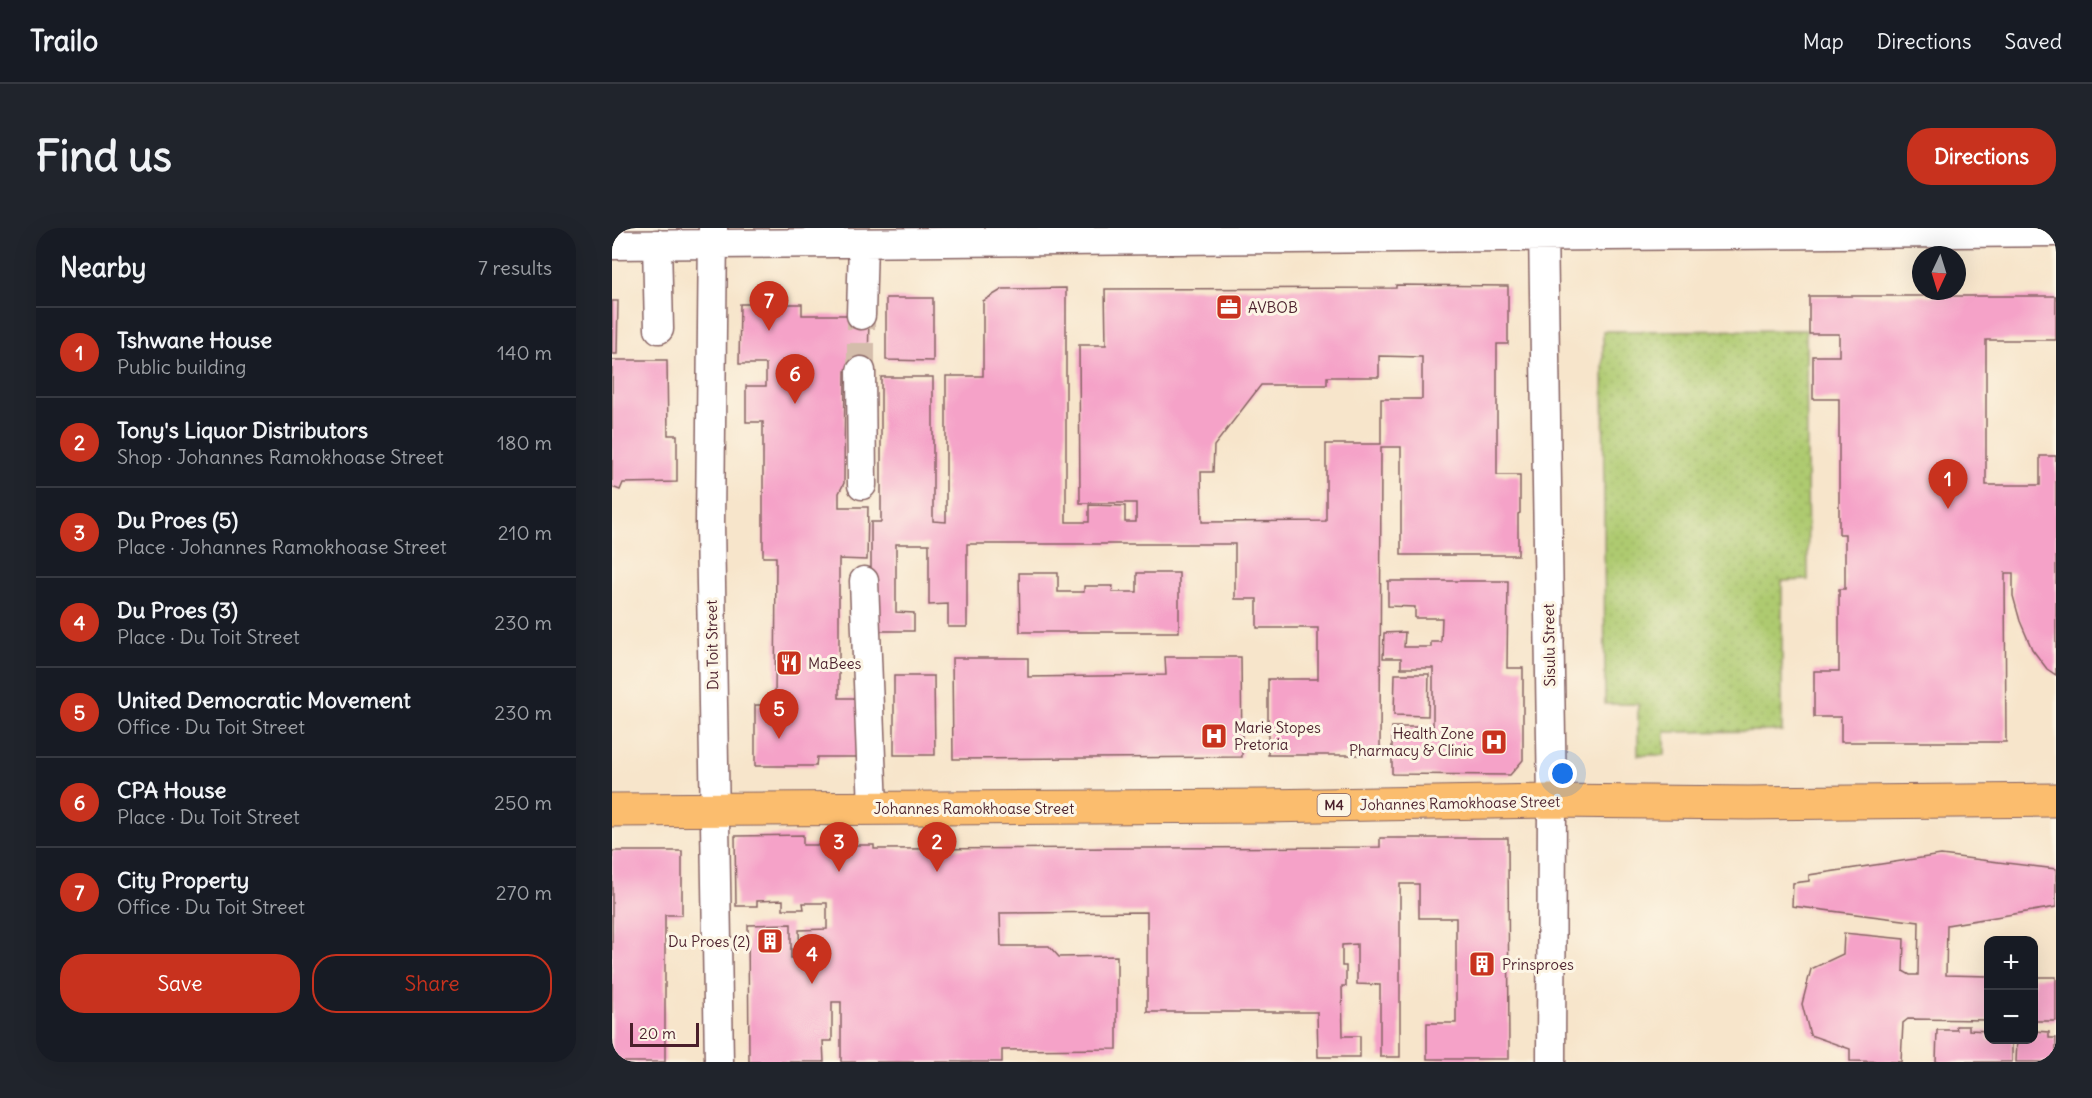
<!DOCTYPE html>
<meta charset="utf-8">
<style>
body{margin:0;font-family:Delius,sans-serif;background:#20242c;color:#f1f3f6}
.controls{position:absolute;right:18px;bottom:18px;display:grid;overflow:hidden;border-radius:12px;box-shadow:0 6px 24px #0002}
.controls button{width:54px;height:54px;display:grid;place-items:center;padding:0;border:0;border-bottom:2px solid #363941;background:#171b24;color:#f1f3f6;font:30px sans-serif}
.compass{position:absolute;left:1300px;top:18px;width:54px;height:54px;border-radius:50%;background:#171b24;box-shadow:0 6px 24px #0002;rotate:184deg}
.scale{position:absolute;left:18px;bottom:15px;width:69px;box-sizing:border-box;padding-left:6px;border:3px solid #4a1f2b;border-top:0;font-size:16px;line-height:21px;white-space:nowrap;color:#4a1f2b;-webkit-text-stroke:4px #fcf5e5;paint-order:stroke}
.you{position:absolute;left:951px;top:546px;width:21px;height:21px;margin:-15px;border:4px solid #fff;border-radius:50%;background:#1a73e8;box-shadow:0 0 0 9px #1a73e833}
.badge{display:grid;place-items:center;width:39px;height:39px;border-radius:50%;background:#c8321e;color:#fff;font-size:20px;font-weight:700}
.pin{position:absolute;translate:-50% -50px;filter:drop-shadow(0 2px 3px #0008)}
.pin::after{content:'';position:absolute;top:32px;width:21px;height:18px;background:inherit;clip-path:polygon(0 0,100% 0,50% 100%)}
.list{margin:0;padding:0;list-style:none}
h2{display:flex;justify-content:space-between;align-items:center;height:78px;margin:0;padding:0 24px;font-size:26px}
h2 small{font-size:20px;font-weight:400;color:#9ea1a6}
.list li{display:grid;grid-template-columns:39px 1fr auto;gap:18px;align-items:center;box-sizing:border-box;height:90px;padding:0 24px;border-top:2px solid #363941}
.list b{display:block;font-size:22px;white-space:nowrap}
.list p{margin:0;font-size:20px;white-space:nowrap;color:#9ea1a6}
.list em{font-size:20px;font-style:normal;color:#9ea1a6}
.actions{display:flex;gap:12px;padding:18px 24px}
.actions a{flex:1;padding:14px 0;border:2px solid #c8321e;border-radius:24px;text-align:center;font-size:21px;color:#c8321e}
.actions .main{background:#c8321e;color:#fff}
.map{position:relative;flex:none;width:1444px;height:834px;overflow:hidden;border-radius:24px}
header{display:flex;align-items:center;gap:36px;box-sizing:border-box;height:84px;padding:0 30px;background:#171b24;border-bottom:2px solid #363941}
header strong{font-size:28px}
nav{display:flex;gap:33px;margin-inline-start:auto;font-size:21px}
.intro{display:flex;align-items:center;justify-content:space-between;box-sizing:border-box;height:144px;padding:0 36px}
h1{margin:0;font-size:42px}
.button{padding:15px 27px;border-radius:24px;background:#c8321e;color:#fff;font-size:21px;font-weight:700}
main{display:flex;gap:36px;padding:0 36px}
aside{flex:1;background:#171b24;border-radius:24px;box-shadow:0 6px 24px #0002}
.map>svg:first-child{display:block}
</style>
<header>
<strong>Trailo</strong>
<nav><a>Map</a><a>Directions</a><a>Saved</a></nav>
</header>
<div class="intro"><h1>Find us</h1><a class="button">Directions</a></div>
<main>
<aside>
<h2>Nearby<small>7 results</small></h2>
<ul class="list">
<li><span class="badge">1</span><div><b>Tshwane House</b><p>Public building</p></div><em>140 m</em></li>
<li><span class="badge">2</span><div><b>Tony's Liquor Distributors</b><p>Shop · Johannes Ramokhoase Street</p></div><em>180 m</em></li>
<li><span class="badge">3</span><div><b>Du Proes (5)</b><p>Place · Johannes Ramokhoase Street</p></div><em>210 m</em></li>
<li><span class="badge">4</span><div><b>Du Proes (3)</b><p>Place · Du Toit Street</p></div><em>230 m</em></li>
<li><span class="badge">5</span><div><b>United Democratic Movement</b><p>Office · Du Toit Street</p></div><em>230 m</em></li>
<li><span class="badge">6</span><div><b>CPA House</b><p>Place · Du Toit Street</p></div><em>250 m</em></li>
<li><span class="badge">7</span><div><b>City Property</b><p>Office · Du Toit Street</p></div><em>270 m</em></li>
</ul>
<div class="actions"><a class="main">Save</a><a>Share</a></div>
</aside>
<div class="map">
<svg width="1444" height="834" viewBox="0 0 1444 834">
<defs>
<pattern id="grass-dots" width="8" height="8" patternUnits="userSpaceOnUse" patternTransform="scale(1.5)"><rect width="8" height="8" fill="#aeca70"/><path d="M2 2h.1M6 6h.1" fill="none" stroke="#97ad61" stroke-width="1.8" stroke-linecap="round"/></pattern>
</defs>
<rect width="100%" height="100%" fill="#fcf5e5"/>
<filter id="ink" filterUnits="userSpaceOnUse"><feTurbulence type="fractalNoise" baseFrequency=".0167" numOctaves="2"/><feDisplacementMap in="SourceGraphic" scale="12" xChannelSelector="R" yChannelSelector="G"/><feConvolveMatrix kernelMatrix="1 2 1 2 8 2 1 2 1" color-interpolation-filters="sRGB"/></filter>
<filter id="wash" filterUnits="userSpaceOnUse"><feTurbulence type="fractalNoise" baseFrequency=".008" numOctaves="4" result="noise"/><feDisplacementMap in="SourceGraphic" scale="24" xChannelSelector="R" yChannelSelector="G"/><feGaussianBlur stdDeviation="1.35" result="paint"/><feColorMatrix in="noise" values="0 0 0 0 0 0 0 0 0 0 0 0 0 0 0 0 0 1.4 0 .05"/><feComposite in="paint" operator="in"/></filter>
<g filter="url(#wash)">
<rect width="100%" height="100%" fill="#f7e5cb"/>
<path fill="url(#grass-dots)" stroke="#7c744e" stroke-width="1.5" d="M1194 102 1196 352 1170 353V503L1053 504V527H1026V476H993L991 103Z"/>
<g id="blocks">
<path fill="#f5a2c8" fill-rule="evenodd" d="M784 57 896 58V116H885V247H908V285L906 286V327H789V219H769L768 527H656V451H706V400H645V371H623V316H355V399H336V376L317 377V316H284V384L302 385V403H259V294H269V149H321V293L334 294V148H371V73L391 61 454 60V294H477V277L513 278V294H524V275H468L467 117H494L493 61 784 60ZM767 128 810 129V171H769V216H714V293L590 294 589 244H601L602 218 649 157H715V149H767Z
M1197 68H1444V112H1374V257H1428V228H1444V447L1435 441 1420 421 1408 393 1401 368V345H1393L1394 514H1229V489H1202V443H1227V361H1233V306H1227V171H1201V128H1227V106H1197Z
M274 70H321V133L274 132Z
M0 73H6L5 126H0Z
M128 76H190V87H257L256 143H233L232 255 227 265V279H256L255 332 227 331V470H248L255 529H205L204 538H143V477H163L164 329H151V194H134V158H154V136H127Z
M0 132H55L56 207H65V254L11 255 8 262 0 259Z
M407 345H446V364H472V358H501L500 364H525V345H567V404H408Z
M776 353H896L895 440H911V532L898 547 780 546V499H821V440H789V430H771L772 405 793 404 792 419H819V414H829L830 390H803V379L776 378Z
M553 429H629L630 529 341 531 340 430H416V449L554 447Z
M783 446H817L816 488 782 487Z
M282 448H322L323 527H282Z
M191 607V617H262V621L768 619V610H896L897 831H815V795H844V690H807V656H788V829H768V757L745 756V716L730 717V738H734V758H730L731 808H748V829H706L705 784H535V684L388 685 389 718H437L447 729 505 728V821L390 822V834H229V774H220V813H211L212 834H137L136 697 179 696V730H188L187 702 215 701V675H191L192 681H171V672L145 673V678H124L123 608Z
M0 623H70V687H53V834H0Z
M1329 627 1444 641V679L1335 697 1334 747 1376 748V792L1296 791 1291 795 1289 834 1238 833V821L1198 807 1190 776 1199 741 1231 726 1232 705 1292 711 1291 743 1298 747H1306L1307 694 1180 678 1181 655 1197 653V647Z
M1422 749H1444V793H1422Z
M1344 798H1357V802L1376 803V812H1400V834H1324L1325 802H1345Z
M1422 803 1437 804V810H1444V834H1404L1405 812H1422Z"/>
</g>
</g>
<g filter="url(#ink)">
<use href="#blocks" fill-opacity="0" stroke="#876463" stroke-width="1.5"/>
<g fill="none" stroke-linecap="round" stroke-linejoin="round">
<path stroke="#d4bdab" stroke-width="28" stroke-dasharray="28 14" stroke-linecap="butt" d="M249 143V87"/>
<defs>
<path id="minor" d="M101 0 98 296 107 834
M931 0 940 573 939 834
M45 16 47 101
M0 17 1444 4
M249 87 251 15
M249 143 250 257
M252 353 261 580"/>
<path id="major" d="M0 582 652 578 940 573 1136 575 1444 572"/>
</defs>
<use href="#minor" stroke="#876463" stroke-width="31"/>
<use href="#major" stroke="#876463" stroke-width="35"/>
<use href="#minor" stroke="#fff" stroke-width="28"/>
<use href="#major" stroke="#fbbd6e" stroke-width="33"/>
</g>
</g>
<defs>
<symbol id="office-square" viewBox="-11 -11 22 22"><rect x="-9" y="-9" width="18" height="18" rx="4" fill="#c8321e" stroke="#fcf5e5"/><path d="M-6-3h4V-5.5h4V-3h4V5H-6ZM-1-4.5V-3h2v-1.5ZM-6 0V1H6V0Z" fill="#fff"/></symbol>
<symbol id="restaurant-square" viewBox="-11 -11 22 22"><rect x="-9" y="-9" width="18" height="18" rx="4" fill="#c8321e" stroke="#fcf5e5"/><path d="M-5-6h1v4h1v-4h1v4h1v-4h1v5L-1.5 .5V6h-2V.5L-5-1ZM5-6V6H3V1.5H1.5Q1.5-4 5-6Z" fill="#fff"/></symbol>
<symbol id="hospital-square" viewBox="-11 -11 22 22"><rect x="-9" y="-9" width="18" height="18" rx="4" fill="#c8321e" stroke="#fcf5e5"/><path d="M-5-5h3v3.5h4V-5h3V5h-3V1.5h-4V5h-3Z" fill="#fff"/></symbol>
<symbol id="building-square" viewBox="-11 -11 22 22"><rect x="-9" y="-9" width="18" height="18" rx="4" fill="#c8321e" stroke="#fcf5e5"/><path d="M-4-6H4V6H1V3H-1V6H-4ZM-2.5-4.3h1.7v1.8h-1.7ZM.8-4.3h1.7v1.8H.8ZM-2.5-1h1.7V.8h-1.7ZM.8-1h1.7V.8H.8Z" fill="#fff"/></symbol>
</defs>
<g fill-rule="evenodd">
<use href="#office-square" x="602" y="64" width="30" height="30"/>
<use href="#restaurant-square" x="162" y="420" width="30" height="30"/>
<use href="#hospital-square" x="587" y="493" width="30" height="30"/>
<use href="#hospital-square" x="867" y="499" width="30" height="30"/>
<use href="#building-square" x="143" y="698" width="30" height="30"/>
<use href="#building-square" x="855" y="721" width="30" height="30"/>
</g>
<g text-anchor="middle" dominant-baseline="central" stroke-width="6" stroke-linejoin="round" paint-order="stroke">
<rect fill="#fcf5e5" stroke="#7f5f63" stroke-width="1.5" x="705.5" y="566" width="33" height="22" rx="4.5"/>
<g font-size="14" font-weight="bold" fill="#4a1f2b">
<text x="722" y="577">M4</text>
</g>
<g font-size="15" fill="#4a1f2b" stroke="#fcf5e5" text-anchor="start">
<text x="636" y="79">AVBOB</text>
<text x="196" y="435">MaBees</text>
<text x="622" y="499">Marie Stopes<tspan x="622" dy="17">Pretoria</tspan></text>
<text x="862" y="505" text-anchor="end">Health Zone<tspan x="862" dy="17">Pharmacy &amp; Clinic</tspan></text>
<text x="138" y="713" text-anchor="end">Du Proes (2)</text>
<text x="890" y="736">Prinsproes</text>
</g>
<g font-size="15" fill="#4a1f2b" stroke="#fcf5e5">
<text transform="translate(100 417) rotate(-91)">Du Toit Street</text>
<text transform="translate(937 417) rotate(-91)">Sisulu Street</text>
<text transform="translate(848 575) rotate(-1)">Johannes Ramokhoase Street</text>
<text x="362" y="580">Johannes Ramokhoase Street</text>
</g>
</g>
</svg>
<div class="controls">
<button>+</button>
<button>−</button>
</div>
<svg class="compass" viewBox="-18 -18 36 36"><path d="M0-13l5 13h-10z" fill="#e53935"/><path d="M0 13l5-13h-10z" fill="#9ea1a6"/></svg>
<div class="scale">20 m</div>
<div class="you"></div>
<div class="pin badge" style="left:1336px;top:281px">1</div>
<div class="pin badge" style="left:325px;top:644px">2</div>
<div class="pin badge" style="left:227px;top:644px">3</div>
<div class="pin badge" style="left:200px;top:756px">4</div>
<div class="pin badge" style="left:167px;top:511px">5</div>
<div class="pin badge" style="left:183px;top:176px">6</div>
<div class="pin badge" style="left:157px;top:103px">7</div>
</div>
</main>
